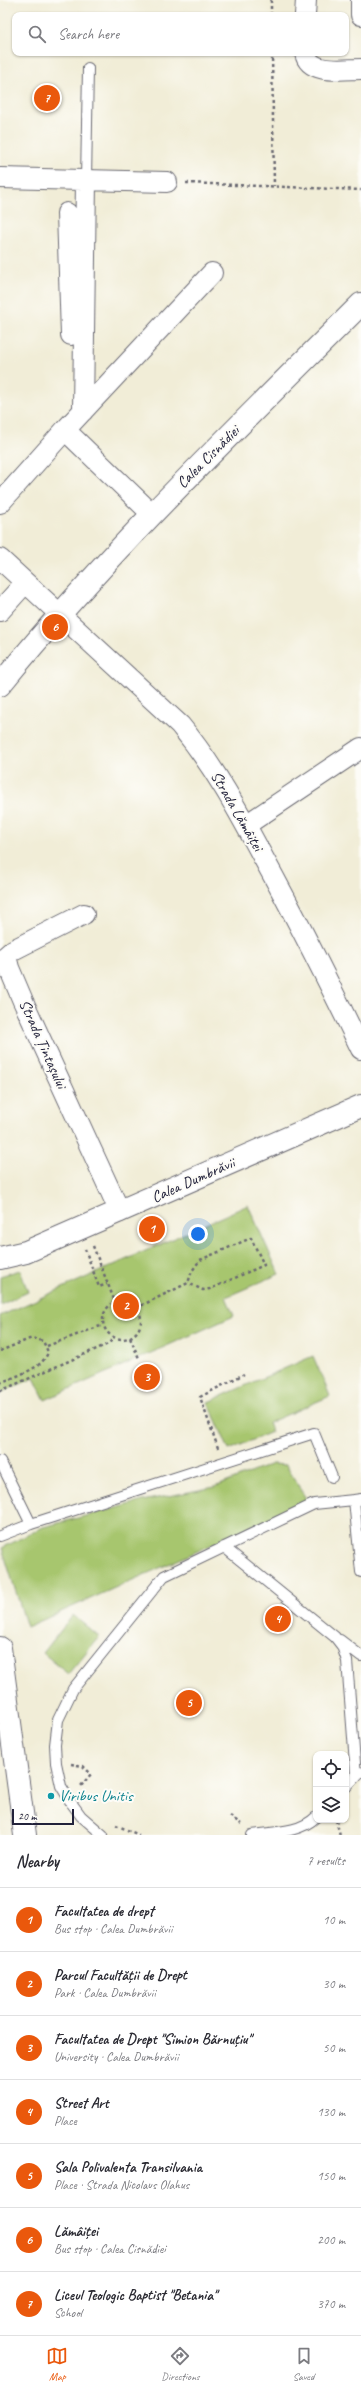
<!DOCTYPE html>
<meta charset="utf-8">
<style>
body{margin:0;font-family:Caveat,sans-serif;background:#f7f7f7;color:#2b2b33}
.controls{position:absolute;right:12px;bottom:12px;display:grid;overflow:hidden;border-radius:8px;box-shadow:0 1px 3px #0004}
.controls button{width:36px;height:36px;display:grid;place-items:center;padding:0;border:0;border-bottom:1px solid #e1e1e2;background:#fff;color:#2b2b33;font:20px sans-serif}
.scale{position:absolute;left:12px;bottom:10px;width:62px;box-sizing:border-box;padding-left:4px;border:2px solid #22223b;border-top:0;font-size:11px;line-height:14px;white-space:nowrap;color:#22223b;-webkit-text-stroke:3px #fdfcf7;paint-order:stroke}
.you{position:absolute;left:198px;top:1234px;width:14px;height:14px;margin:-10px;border:3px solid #fff;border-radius:50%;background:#1a73e8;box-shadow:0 0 0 6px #1a73e833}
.badge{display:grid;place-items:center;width:26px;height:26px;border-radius:50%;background:#ea580c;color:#fff;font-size:13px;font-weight:700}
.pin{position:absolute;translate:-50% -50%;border:2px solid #fff;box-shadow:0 1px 4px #0006}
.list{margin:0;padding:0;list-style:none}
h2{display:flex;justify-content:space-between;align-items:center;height:52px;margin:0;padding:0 16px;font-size:17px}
h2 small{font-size:13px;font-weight:400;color:#7c7c81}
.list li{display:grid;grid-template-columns:26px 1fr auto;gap:12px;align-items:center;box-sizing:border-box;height:64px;padding:0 16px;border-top:1px solid #e1e1e2}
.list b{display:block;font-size:15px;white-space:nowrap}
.list p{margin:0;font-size:13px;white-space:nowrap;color:#7c7c81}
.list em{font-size:13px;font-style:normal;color:#7c7c81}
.icon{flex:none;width:22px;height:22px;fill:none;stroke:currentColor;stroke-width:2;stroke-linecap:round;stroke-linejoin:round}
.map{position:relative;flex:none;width:361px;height:1835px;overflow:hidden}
.search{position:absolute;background:#fff;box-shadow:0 1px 3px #0004;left:12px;right:12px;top:12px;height:44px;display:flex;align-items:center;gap:10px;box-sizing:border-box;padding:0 14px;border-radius:8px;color:#7c7c81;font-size:15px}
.sheet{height:500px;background:#fff}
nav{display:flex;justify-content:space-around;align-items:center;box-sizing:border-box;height:56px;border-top:1px solid #e1e1e2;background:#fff;font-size:11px;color:#7c7c81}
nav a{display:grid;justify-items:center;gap:2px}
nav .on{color:#ea580c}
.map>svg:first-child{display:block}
</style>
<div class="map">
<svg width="361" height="1835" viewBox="0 0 361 1835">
<rect width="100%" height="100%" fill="#fdfcf7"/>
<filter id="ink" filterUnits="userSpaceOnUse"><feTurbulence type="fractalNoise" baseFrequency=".025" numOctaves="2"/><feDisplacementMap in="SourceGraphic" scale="8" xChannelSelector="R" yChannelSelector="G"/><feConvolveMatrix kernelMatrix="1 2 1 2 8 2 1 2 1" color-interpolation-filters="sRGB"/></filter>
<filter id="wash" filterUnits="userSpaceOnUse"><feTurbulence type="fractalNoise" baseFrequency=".012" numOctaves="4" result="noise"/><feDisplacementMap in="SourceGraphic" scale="16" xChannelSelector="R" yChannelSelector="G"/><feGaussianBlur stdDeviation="0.9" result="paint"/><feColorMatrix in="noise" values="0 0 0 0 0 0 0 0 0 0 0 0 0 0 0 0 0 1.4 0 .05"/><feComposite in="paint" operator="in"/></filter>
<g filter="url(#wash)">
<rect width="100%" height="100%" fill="#f1edd7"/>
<path fill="#a7c66e" stroke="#647454" d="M248 1205 279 1274 226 1297 234 1316 45 1400 34 1378 0 1393V1316Z
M20 1270 28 1292 0 1305V1276Z
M313 1356 330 1396 268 1423 272 1432 229 1450 208 1402Z
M272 1464 286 1465 308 1502 27 1627 2 1548 43 1527 147 1500 215 1487Z
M73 1615 99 1637 68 1674 43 1653Z"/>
</g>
<g filter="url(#ink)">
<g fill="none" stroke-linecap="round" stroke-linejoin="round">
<defs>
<path id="lane" d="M86 180 88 68
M0 1461 31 1524
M361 1499 354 1500 361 1572
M0 1536 31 1524 314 1433 332 1477
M224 1547 335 1637 342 1646 347 1661 356 1776
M340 1640 361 1656
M346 1787 360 1772
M103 1835 81 1816 70 1801 61 1786 56 1763 55 1745 58 1720 73 1689 164 1576 314 1504 354 1500
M252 1835C273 1832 300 1833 316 1817"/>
<path id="street" d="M361 0V15
M305 15 306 0
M305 53C309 75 343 69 361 69
M0 178 167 182
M67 213 71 335
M83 411 86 180
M65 430 151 513
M0 503 65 430 212 273
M0 559 180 725C214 766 239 812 264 859 298 921 330 985 361 1049
M0 611 25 583
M246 825 361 748
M84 914 13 950 6 956 9 968 23 1001 120 1212"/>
<path id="secondary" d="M0 685C111 549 237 428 361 304
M0 1648 25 1835"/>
<path id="primary" d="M0 1258 26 1252 361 1106"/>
</defs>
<use href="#lane" stroke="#6a6972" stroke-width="12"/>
<use href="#street" stroke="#6a6972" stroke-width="22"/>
<use href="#secondary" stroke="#6a6972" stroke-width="24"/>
<use href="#primary" stroke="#6a6972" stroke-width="24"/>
<path stroke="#6a6972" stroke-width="2.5" stroke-dasharray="3 3" stroke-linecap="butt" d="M271 0V15
M272 53 274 186
M186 183 361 190
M93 1246 115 1302
M85 1249 99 1287 107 1284
M103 1320a19 19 0 1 1 38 0a19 19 0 1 1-38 0Z
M136 1308 188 1283 192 1271 200 1260 251 1238 264 1265 210 1289 203 1290 188 1283
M130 1338 139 1358
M47 1346 103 1325
M0 1351 32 1338 43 1341 48 1352C43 1369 15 1376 0 1383
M0 1391 108 1344 114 1338
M218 1448 200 1397 244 1374
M71 1764 83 1766 91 1774 81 1786 82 1788
M230 1816 241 1824
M336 1820 340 1835
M116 1825 139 1835"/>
<use href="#lane" stroke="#fff" stroke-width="10"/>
<use href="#street" stroke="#fff" stroke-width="20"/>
<use href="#secondary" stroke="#fff" stroke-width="22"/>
<use href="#primary" stroke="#fff" stroke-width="22"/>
</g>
</g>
<circle fill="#0f9aa8" stroke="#fdfcf7" stroke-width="1.5" cx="51" cy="1796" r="4"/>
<g text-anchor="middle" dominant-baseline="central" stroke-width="4" stroke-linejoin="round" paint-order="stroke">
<g font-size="16" fill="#22223b" stroke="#fdfcf7">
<text transform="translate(208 457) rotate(-45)">Calea Cisnădiei</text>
<text transform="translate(237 811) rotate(60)">Strada Lămâiței</text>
<text transform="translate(43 1044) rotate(66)">Strada Țintașului</text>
<text transform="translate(193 1180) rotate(-24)">Calea Dumbrăvii</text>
</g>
<g font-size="16" fill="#0d838f" stroke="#fdfcf7" text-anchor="start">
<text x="59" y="1796">Viribus Unitis</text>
</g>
</g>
</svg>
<div class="controls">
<button><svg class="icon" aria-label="locate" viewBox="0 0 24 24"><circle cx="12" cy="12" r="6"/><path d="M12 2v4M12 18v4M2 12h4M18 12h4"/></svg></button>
<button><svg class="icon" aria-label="layers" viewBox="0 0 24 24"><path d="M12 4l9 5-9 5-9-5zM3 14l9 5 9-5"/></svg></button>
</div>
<div class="scale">20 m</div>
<div class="you"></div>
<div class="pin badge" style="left:152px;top:1229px">1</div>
<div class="pin badge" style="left:126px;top:1306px">2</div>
<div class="pin badge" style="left:147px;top:1377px">3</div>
<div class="pin badge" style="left:278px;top:1619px">4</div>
<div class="pin badge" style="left:189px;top:1703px">5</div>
<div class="pin badge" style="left:55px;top:627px">6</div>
<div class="pin badge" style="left:47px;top:98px">7</div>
<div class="search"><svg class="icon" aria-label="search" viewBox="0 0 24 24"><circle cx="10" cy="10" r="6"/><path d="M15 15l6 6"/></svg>Search here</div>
</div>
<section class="sheet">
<h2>Nearby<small>7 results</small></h2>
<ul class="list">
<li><span class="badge">1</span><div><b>Facultatea de drept</b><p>Bus stop · Calea Dumbrăvii</p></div><em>10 m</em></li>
<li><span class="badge">2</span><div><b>Parcul Facultății de Drept</b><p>Park · Calea Dumbrăvii</p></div><em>30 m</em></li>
<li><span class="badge">3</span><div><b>Facultatea de Drept &quot;Simion Bărnuțiu&quot;</b><p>University · Calea Dumbrăvii</p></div><em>50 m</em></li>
<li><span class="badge">4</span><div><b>Street Art</b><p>Place</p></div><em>130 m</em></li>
<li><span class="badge">5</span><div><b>Sala Polivalenta Transilvania</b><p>Place · Strada Nicolaus Olahus</p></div><em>150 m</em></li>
<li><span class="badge">6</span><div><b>Lămâiței</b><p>Bus stop · Calea Cisnădiei</p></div><em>200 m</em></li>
<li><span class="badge">7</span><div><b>Liceul Teologic Baptist &quot;Betania&quot;</b><p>School</p></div><em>370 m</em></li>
</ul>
</section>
<nav>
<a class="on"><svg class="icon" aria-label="map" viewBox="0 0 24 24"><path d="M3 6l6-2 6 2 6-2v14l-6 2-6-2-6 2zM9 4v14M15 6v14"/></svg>Map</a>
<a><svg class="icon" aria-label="directions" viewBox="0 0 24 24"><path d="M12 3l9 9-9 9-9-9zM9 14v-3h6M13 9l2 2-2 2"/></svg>Directions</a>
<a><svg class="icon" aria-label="saved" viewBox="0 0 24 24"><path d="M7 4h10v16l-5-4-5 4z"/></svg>Saved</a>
</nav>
